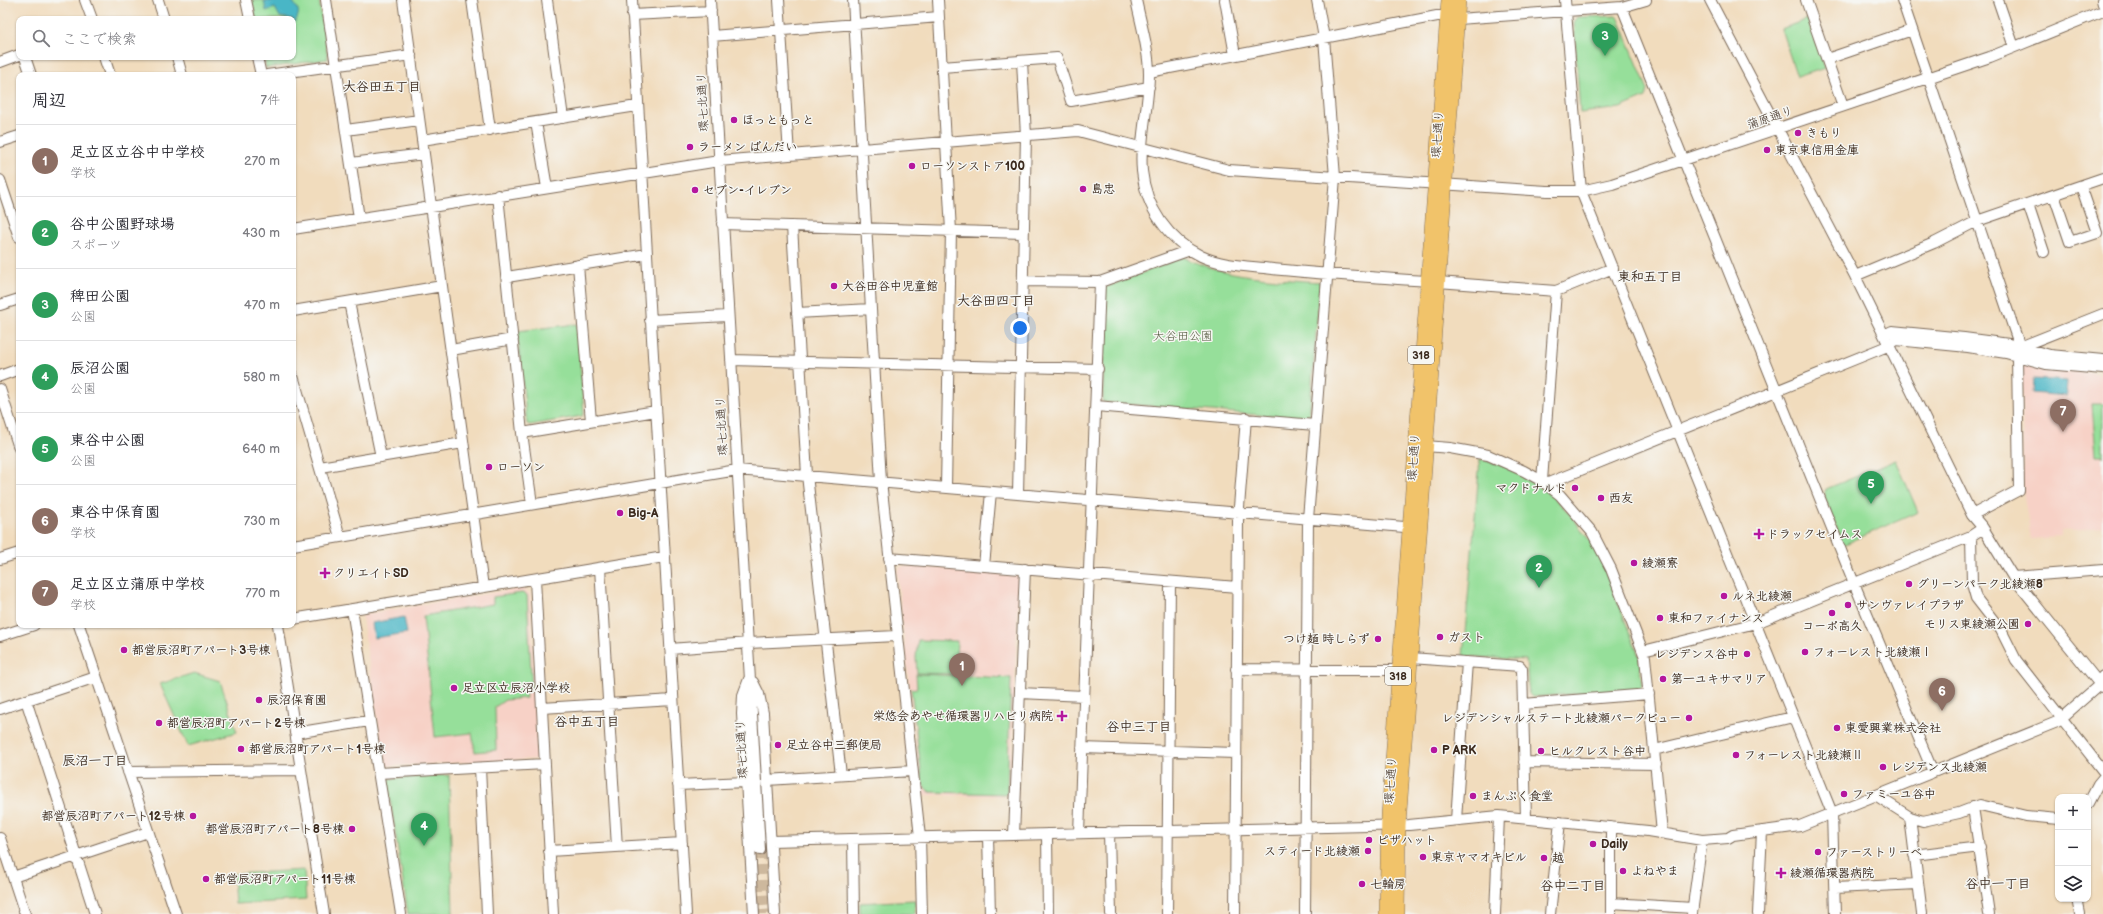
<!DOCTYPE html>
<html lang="ja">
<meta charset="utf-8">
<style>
body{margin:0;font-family:"Balsamiq Sans","Klee One",sans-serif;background:#f2f2f3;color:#2b2b33}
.controls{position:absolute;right:12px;bottom:12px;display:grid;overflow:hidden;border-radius:8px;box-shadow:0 1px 3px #0004}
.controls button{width:36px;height:36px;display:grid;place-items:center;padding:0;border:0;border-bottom:1px solid #e1e1e2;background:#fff;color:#2b2b33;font:20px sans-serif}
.you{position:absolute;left:1020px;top:328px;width:14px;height:14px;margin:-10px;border:3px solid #fff;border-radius:50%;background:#1a73e8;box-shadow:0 0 0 6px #1a73e833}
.badge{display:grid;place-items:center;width:26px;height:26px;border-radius:50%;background:#d93025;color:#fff;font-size:13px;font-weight:700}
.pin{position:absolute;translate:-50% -33px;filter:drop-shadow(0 1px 2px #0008)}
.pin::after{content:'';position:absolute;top:21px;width:14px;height:12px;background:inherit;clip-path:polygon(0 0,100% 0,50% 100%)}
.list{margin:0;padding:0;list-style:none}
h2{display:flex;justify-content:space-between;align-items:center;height:52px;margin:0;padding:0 16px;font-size:17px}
h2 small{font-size:13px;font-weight:400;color:#7c7c81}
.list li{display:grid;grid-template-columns:26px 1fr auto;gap:12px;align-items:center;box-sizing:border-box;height:72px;padding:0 16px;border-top:1px solid #e1e1e2}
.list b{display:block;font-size:15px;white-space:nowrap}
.list p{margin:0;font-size:13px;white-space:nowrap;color:#7c7c81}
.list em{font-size:13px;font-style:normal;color:#7c7c81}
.icon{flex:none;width:22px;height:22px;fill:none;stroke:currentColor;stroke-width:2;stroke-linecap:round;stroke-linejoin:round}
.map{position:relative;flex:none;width:2103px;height:914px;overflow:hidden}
.search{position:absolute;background:#fff;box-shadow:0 1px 3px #0004;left:16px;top:16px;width:280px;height:44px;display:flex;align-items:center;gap:10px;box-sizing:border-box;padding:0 14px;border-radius:8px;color:#7c7c81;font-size:15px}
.panel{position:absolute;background:#fff;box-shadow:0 1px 3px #0004;left:16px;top:72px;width:280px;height:556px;border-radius:8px}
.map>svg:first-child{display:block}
</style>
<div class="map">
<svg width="2103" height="914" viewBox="0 0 2103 914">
<rect width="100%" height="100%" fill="#f6f6f2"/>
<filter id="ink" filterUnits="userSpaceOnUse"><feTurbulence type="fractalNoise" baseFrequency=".025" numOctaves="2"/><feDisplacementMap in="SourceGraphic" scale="8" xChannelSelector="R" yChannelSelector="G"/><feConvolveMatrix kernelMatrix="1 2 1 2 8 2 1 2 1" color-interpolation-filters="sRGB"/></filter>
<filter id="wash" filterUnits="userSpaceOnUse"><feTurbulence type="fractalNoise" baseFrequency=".012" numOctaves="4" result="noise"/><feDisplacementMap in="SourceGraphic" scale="16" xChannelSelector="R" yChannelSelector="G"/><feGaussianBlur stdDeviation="0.9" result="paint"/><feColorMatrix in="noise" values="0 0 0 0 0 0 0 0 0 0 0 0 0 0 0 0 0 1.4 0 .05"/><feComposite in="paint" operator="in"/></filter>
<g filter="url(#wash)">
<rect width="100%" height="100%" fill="#f1dcbd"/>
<path fill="#f7d1c6" d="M2022 364 2033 367 2103 374V527L2061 531V537L2031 539 2023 490Z
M902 566 1017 573 1019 577 1010 796 921 795 897 572Z
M522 588 530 594 538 759 389 766 384 764 362 617 366 614Z"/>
<path fill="#96df9a" stroke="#68845c" d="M252 0H319L328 59 266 68 264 57H293V19H256Z
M1616 16 1619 19 1648 90 1646 97 1620 108 1580 113 1574 22 1578 17Z
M1808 19 1825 68 1797 77 1781 29Z
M1183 257C1223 277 1275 279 1320 282L1309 419 1103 402 1104 288Z
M577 324 584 413 582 416 530 425 527 424 517 331Z
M2092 404H2103V458L2102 455H2096Z
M1480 459 1506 467 1550 494 1569 513 1590 541 1600 558 1639 656 1642 686 1639 689 1532 697 1529 694 1526 660 1463 656Z
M1896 460 1918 512 1843 545 1824 495 1826 489Z
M522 593 527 595 532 691 525 692 526 698 505 700 495 707 496 750 475 752 472 733 435 737 423 616 493 604V597Z
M918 640 957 641 955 674 917 673 916 657Z
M194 673 220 681 237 732 188 746 160 684Z
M916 674 1011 678 1007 794 930 792 923 786 911 689 917 688Z
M449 775 453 914H408L387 779Z
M304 870 306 900 235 904 233 874Z
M915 900V914H860V903Z"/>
<path fill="#4ab6c6" stroke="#427072" d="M292 0C297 9 302 10 295 22H293V19L280 17 275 8 266 11 264 1Z
M2033 379 2067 381 2066 396 2032 393Z
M404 617 407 633 374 638 372 623Z"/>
</g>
<g filter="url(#ink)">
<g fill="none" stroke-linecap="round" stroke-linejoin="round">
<path stroke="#cdb89d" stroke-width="10" stroke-dasharray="10 5" stroke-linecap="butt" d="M760 850 764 914"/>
<defs>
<path id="minor" d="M85 0 92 19
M158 0 164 19
M246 0 250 19
M326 0 359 218
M403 0 483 587
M472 0 490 130
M547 0 563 118
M632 0 686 914
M710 0 760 850
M779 0 789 155
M853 0 881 481 920 837 922 914
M938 0 951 231 946 487
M1136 0C1141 24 1149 50 1149 74 1149 106 1139 139 1142 171 1146 208 1168 240 1201 256 1220 265 1244 266 1264 268 1318 274 1372 277 1426 281
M1225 0 1235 55
M1565 0 1581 191 1832 813 1835 914
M1710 0 1855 276 1972 515 1983 528 2013 577 2102 687
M1806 0 1843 106
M1902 0 2020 347 2017 356 2019 490 1972 515
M1998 0 2014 47
M2102 0 2103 4
M1622 7 1854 583 1933 772
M632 15 711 11
M1458 19 1622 7 1646 0
M712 36 939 17
M25 57 31 75
M104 57 110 75
M177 57 182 75
M257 57 261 75
M1827 59 1912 30
M0 62 19 55
M942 67 1057 58 1071 101 1149 87
M1149 72 1437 16H1447
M267 75 411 55
M536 122 547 188
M346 130 419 120
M422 140 637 106
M0 142 19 136
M351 163 424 154
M0 180 19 237
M498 195 522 433 532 504
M2054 195 2070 242 2097 233 2081 186
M2028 204 2044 252
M722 224 1023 233
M792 226 807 475 841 775
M293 229 719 161 1078 131 1229 170 1547 191H1581L1612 184 1990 57 2103 11
M578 265 591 421
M1855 276 1934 243 1977 221 2103 178
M507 277 647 254
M1022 281 1100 282 1190 250
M1438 282 1556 291 1613 268
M349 302 381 457
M0 305 19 299
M293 311 442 286
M797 313 871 309
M650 320 728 316
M1884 335 1892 331 1964 338 2009 344 2050 355 2103 360
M1889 344 1896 340 1968 347 2006 353 2046 364 2103 369
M2020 347 2103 314
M451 350 513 339
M731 360 1098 369
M0 376 19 369
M293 376 340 537
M0 389 19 448
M1096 406 1315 425
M522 433 656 411
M1426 446 1450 448 1488 455 1524 471 1542 481 1560 495 1592 532 1611 569 1645 657 1662 833
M320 467 463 443
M1542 481 1556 291
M1546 484 1890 345
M1018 494 1026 136 1022 61
M1971 536 1972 584 1976 598 2001 630 2016 660 2103 771
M293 545 737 470 1416 528
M889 558 1237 587
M0 559 19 553
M984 566 991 492
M600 568 617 847
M2013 577 2103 570
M535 579 553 914
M352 609 401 914
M293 619 664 557
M79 625 176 914
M278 625 324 914
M0 636 34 625
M670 649 749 643 897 636
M1643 651 1756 623 1971 536 1983 528
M1411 658 1520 666 1522 669 1526 818
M1236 669 1399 670
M749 679 743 695 742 714 754 914
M753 682 759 694 763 713 775 914
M1020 693 1084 696
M26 700 95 914
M1523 704 1649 694
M542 708 673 700
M0 709 96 677
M295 733 369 721
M1082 748 1235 753
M1654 750 1793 717
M1524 762 1656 764
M480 768 487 914
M128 772 301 770
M379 773 545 764
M767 780 912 771
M678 785 746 782
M1877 796 1910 817 1923 821 1959 813 1980 805 2026 816 2058 819
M2088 803 2098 784 2103 778
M1973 807 1989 914
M1910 817 1922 914
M1456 820 1467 662
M1109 832 1111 914
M1079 833 1100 282
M1047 834 1048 914
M1014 835 1025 569
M988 836 990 914
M0 838 25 914
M853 839 854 914
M771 841 1409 825 1499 816 1648 831 1702 840 1728 838 1733 835 1800 826 2057 722 2097 687 2103 676
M549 851 682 843
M1914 855 1980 847
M13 877 148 832
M1835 888 1918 884
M2077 899 2080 914
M1611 903 1693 908
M1692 913 1702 840
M1167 914 1170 582
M1235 914 1238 520 1246 418
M1305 914 1308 519 1335 177 1324 38 1317 0
M1495 914 1499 816
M1550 914 1560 822
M1611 914V827
M1758 914 1762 831"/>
<path id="major" d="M1386 914 1388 815 1448 0
M1398 914 1399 825 1459 0"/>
</defs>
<use href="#minor" stroke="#7b6856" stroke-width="12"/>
<use href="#major" stroke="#7b6856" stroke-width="14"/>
<use href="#minor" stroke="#fff" stroke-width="10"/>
<use href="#major" stroke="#f1c36a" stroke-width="13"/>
</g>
</g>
<g fill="#b5179e" stroke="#f6f6f2" stroke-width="1.5">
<circle cx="734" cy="120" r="4"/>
<circle cx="1798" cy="133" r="4"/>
<circle cx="690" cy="147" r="4"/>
<circle cx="1767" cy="150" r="4"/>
<circle cx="912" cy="166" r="4"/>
<circle cx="1083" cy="189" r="4"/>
<circle cx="695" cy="190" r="4"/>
<circle cx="834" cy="286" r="4"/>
<circle cx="489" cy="467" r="4"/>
<circle cx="1575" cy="488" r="4"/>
<circle cx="1601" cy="498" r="4"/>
<circle cx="620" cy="513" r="4"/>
<path d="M1757 528h4v4h4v4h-4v4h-4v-4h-4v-4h4z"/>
<circle cx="1634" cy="563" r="4"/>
<path d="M323 567h4v4h4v4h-4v4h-4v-4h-4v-4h4z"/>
<circle cx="1909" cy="584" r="4"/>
<circle cx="1724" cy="596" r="4"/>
<circle cx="1848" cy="605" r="4"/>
<circle cx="1832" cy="613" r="4"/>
<circle cx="1660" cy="618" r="4"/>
<circle cx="2028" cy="624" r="4"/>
<circle cx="1440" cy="637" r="4"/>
<circle cx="1378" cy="639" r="4"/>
<circle cx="124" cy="650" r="4"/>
<circle cx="1805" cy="652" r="4"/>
<circle cx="1747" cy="654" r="4"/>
<circle cx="1663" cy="679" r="4"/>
<circle cx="454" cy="688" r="4"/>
<circle cx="259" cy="700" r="4"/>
<path d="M1060 710h4v4h4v4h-4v4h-4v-4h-4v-4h4z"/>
<circle cx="1689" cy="718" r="4"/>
<circle cx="159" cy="723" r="4"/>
<circle cx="1837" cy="728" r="4"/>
<circle cx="778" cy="745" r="4"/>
<circle cx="241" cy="749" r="4"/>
<circle cx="1434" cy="750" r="4"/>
<circle cx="1541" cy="751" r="4"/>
<circle cx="1736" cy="755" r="4"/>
<circle cx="1883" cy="767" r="4"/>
<circle cx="1844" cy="794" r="4"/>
<circle cx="1473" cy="796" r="4"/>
<circle cx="193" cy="816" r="4"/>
<circle cx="352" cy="829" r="4"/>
<circle cx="1369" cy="840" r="4"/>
<circle cx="1593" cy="844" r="4"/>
<circle cx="1368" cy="851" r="4"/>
<circle cx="1818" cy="852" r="4"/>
<circle cx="1423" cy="857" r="4"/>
<circle cx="1544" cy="858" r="4"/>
<circle cx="1623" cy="871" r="4"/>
<path d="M1779 867h4v4h4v4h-4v4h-4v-4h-4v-4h4z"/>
<circle cx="206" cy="879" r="4"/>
<circle cx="1362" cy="884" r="4"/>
</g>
<g text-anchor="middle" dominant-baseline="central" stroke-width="3" stroke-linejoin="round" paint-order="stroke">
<g fill="#f6f6f2" stroke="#73675e" stroke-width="1">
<rect x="1408" y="346" width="26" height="18" rx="3"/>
<rect x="1385" y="667" width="26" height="18" rx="3"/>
</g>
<g font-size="11" font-weight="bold" fill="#3b2a1e">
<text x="1421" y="355">318</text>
<text x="1398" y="676">318</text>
</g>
<g font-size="12" fill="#3b2a1e" stroke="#f6f6f2">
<text transform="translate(703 102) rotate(-93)">環七北通り</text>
<text transform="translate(1770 118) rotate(-19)">蒲原通り</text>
<text transform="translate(1438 134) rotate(-86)">環七通り</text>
<text transform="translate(722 426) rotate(-93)">環七北通り</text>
<text transform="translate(1414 457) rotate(-86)">環七通り</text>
<text transform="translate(742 749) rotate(-93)">環七北通り</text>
<text transform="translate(1391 780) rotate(-86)">環七通り</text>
</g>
<g font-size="12" font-weight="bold" fill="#3b2a1e" stroke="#f6f6f2" text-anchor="start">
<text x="742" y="120">ほっともっと</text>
<text x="1806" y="133">きもり</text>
<text x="698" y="147">ラーメン ばんだい</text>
<text x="1775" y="150">東京東信用金庫</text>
<text x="920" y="166">ローソンストア100</text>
<text x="1091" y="189">島忠</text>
<text x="703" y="190">セブン-イレブン</text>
<text x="842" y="286">大谷田谷中児童館</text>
<text x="497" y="467">ローソン</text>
<text x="1567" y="488" text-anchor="end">マクドナルド</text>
<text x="1609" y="498">西友</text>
<text x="628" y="513">Big-A</text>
<text x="1767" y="534">ドラックセイムス</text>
<text x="1642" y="563">綾瀬寮</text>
<text x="333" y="573">クリエイトSD</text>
<text x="1917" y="584">グリーンパーク北綾瀬8</text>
<text x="1732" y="596">ルネ北綾瀬</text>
<text x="1856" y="605">サンヴァレイプラザ</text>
<text x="1668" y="618">東和ファイナンス</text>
<text x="2020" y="624" text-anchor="end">モリス東綾瀬公園</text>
<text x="1832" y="626" text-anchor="middle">コーポ高久</text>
<text x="1448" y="637">ガスト</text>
<text x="1370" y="639" text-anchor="end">つけ麺 時しらず</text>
<text x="132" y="650">都営辰沼町アパート3号棟</text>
<text x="1813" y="652">フォーレスト北綾瀬Ⅰ</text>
<text x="1739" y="654" text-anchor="end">レジデンス谷中</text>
<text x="1671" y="679">第一ユキサマリア</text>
<text x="462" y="688">足立区立辰沼小学校</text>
<text x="267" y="700">辰沼保育園</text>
<text x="1053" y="716" text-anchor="end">栄悠会あやせ循環器リハビリ病院</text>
<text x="1681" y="718" text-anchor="end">レジデンシャルステート北綾瀬パークビュー</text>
<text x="167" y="723">都営辰沼町アパート2号棟</text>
<text x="1845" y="728">東愛興業株式会社</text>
<text x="786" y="745">足立谷中三郵便局</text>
<text x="249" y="749">都営辰沼町アパート1号棟</text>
<text x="1442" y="750">P ARK</text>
<text x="1549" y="751">ヒルクレスト谷中</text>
<text x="1744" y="755">フォーレスト北綾瀬Ⅱ</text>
<text x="1891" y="767">レジデンス北綾瀬</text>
<text x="1852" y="794">ファミーユ谷中</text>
<text x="1481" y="796">まんぷく食堂</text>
<text x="185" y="816" text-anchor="end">都営辰沼町アパート12号棟</text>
<text x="344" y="829" text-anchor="end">都営辰沼町アパート8号棟</text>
<text x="1377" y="840">ピザハット</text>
<text x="1601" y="844">Daily</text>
<text x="1360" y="851" text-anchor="end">スティード北綾瀬</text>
<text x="1826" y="852">ファーストリーベ</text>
<text x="1431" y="857">東京ヤマオキビル</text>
<text x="1552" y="858">越</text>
<text x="1631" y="871">よねやま</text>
<text x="1790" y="873">綾瀬循環器病院</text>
<text x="214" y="879">都営辰沼町アパート11号棟</text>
<text x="1370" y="884">七輪房</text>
</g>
<g font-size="12" fill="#52573d" stroke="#f6f6f2">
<text x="1183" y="336">大谷田公園</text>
</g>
<g font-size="13" font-weight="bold" fill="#3b2a1e" stroke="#f6f6f2">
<text x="382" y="87">大谷田五丁目</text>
<text x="1650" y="277">東和五丁目</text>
<text x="996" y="301">大谷田四丁目</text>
<text x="587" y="722">谷中五丁目</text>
<text x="1139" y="727">谷中三丁目</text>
<text x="95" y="761">辰沼一丁目</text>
<text x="1998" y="884">谷中一丁目</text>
<text x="1573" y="886">谷中二丁目</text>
</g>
</g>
</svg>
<div class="controls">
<button>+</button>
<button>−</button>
<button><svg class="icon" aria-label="layers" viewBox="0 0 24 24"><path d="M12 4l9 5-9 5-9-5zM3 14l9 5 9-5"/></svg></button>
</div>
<div class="you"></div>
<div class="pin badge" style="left:962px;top:686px;background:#8d6e63">1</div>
<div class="pin badge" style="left:1539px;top:588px;background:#2e9e5b">2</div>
<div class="pin badge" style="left:1605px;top:56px;background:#2e9e5b">3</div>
<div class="pin badge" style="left:424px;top:846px;background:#2e9e5b">4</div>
<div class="pin badge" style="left:1871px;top:504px;background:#2e9e5b">5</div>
<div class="pin badge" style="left:1942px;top:711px;background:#8d6e63">6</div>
<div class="pin badge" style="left:2063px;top:432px;background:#8d6e63">7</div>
<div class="search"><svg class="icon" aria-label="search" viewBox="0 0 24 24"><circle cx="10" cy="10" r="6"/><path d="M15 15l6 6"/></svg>ここで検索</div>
<section class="panel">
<h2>周辺<small>7件</small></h2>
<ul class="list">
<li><span class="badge" style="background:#8d6e63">1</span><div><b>足立区立谷中中学校</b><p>学校</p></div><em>270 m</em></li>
<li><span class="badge" style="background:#2e9e5b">2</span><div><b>谷中公園野球場</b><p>スポーツ</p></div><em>430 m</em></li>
<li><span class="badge" style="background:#2e9e5b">3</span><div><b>稗田公園</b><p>公園</p></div><em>470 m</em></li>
<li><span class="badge" style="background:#2e9e5b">4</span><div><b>辰沼公園</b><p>公園</p></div><em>580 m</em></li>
<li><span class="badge" style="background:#2e9e5b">5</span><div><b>東谷中公園</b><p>公園</p></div><em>640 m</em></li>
<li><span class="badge" style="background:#8d6e63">6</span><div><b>東谷中保育園</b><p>学校</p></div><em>730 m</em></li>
<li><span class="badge" style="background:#8d6e63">7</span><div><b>足立区立蒲原中学校</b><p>学校</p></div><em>770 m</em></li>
</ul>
</section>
</div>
